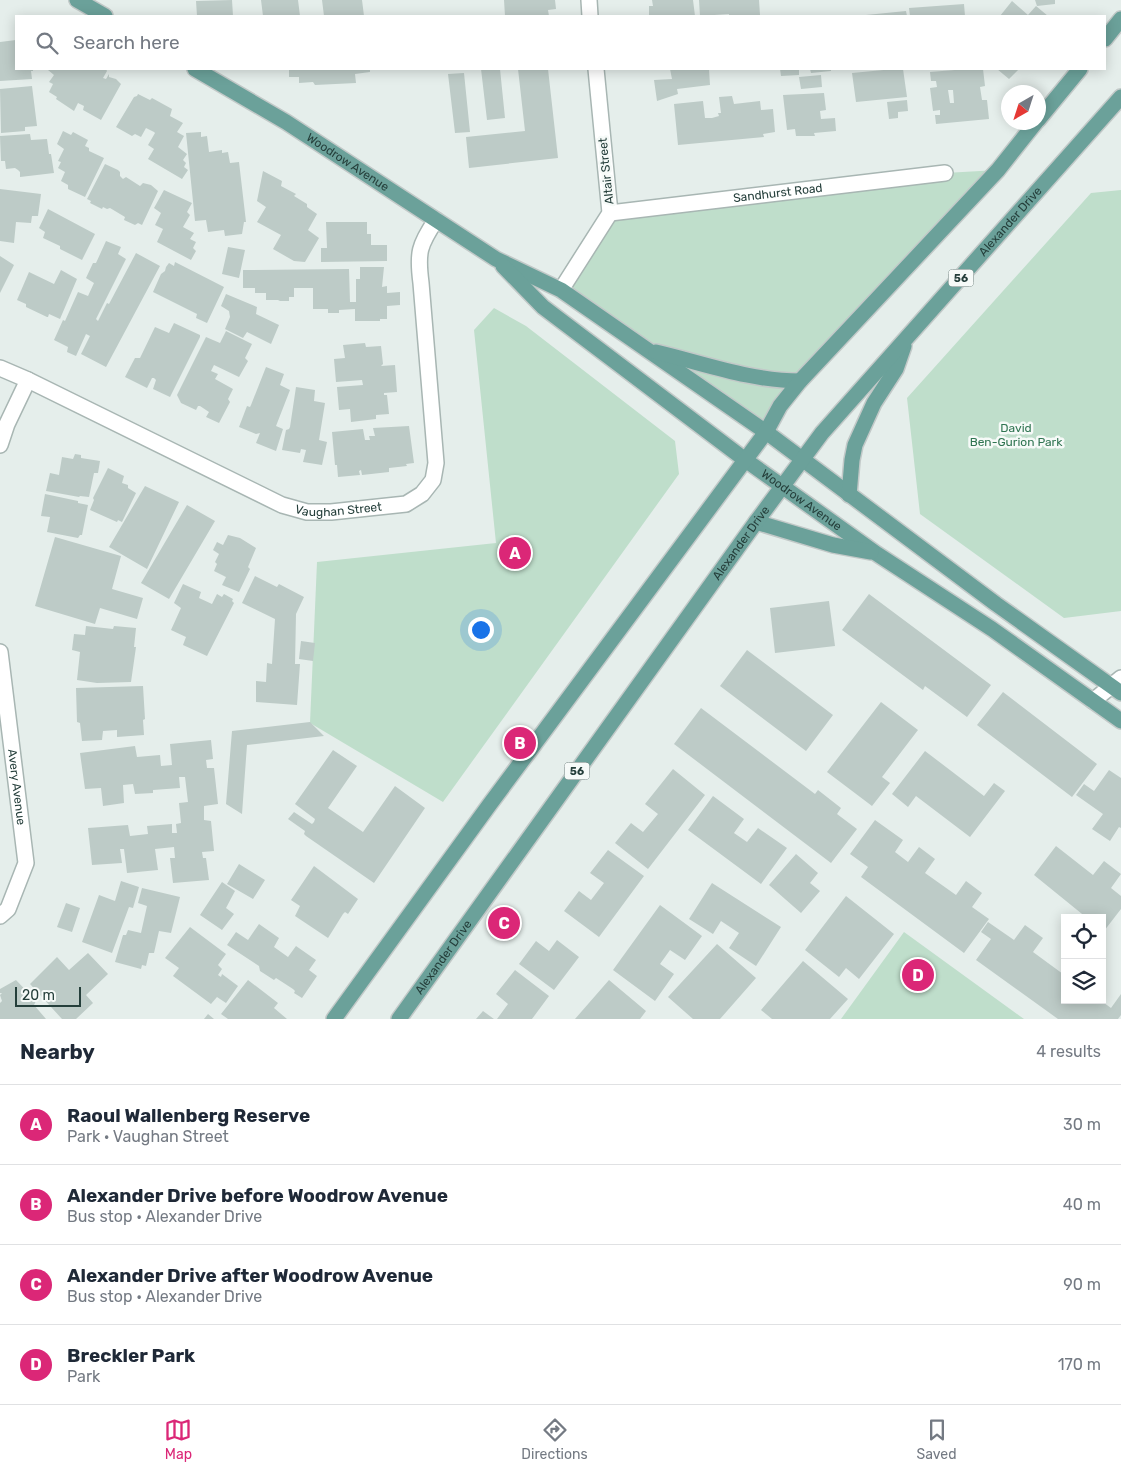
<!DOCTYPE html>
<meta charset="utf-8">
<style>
body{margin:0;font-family:Rubik,sans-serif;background:#f6f6f7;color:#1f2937}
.controls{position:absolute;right:15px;bottom:15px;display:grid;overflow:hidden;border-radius:0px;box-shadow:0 2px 12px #0003}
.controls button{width:45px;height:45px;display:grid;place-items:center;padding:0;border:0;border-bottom:1px solid #e0e1e3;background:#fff;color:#1f2937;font:25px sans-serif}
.compass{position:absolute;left:1001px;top:85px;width:45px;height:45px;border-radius:50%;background:#fff;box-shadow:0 2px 12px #0003;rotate:219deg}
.scale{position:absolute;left:15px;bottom:12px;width:66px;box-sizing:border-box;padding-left:5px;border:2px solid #253f3b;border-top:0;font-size:14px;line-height:18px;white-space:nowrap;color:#253f3b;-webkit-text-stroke:4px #f6faf8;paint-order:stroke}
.you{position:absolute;left:480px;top:629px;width:18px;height:18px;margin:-12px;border:4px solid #fff;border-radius:50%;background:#1a73e8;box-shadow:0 0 0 8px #1a73e833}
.badge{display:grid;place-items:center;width:32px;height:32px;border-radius:50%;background:#db2777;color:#fff;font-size:16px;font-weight:700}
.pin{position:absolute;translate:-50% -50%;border:2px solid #fff;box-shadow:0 1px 5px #0006}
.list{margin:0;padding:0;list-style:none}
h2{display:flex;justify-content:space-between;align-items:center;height:65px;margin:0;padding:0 20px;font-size:21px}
h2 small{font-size:16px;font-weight:400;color:#747a83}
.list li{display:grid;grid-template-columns:32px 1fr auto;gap:15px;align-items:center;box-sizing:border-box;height:80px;padding:0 20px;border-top:1px solid #e0e1e3}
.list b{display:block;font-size:19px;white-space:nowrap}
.list p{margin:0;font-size:16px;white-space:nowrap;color:#747a83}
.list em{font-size:16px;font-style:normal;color:#747a83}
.icon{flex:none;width:28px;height:28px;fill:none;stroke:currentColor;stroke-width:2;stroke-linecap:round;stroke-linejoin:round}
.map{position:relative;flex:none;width:1121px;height:1019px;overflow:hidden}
.search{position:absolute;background:#fff;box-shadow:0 2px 12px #0003;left:15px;right:15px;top:15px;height:55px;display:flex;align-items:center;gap:12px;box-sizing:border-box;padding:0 18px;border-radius:0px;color:#747a83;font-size:19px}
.sheet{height:385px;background:#fff}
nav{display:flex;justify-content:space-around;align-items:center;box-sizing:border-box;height:70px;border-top:1px solid #e0e1e3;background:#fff;font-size:14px;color:#747a83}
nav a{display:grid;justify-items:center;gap:2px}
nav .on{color:#db2777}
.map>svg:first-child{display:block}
</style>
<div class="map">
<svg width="1121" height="1019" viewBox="0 0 1121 1019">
<rect width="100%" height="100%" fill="#e5eeeb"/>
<path fill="#bfdecb" d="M998 170 800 381 766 432 561 290 610 213 945 173Z
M1121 190V611L1064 618 920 514 907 398 1091 193Z
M494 308 526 326 675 441 679 474 443 802 310 723 317 562 496 543 474 330Z
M904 932 1024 1019H841Z"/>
<path fill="#bdcbc7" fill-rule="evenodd" d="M232 0 233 16H197L196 1Z
M261 0H298L300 16H263Z
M322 0H362L364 16H324Z
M504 0H555L556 9 548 10 549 16H526V15L505 16Z
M652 0H693L695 16H649V6H653Z
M699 0H759L760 15 729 16V14L700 16Z
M1035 0H1055V4L1037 6Z
M1012 1 1028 15 1036 6 1048 16H1000Z
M964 4 965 16H910L909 8Z
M906 11 907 16H866V15Z
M16 40V69H33V71H31L32 79 0 81V42Z
M49 69H106L107 71 103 78 106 79 109 74V77L116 79 121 84 101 120 83 110 84 106 78 103 74 111 56 99 57 97 49 92 53 84 49 82 54 75 48 70Z
M289 69H370V72L355 74 356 83 315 85 313 82 299 83V77H289Z
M481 69H500L505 118 487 120Z
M518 69H548L558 158 469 168 466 137 525 131Z
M670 69H709L710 85 677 89 678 94 657 101 654 80 672 79Z
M780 69H799V75L781 76Z
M810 69H831V71L811 73Z
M894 69H903L907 97 856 102 852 73Z
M967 69H983L985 86 980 87 982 100H987L989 119 936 124 935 115H940V110L933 111 930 88 937 87 936 81H931L930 72ZM948 90H953L954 103H950Z
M997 69H1019L1009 79Z
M464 73 470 132 455 133 448 74Z
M821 75 822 87 801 89 799 77Z
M32 86 37 126 25 127V131L1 133 0 89Z
M824 93 826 110 820 111 821 119 835 118 836 131 814 133 815 136H796L795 129 787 130 783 95Z
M138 94 150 100 152 98 172 109 170 116 183 123 177 132 184 136 178 147 187 154 183 160 186 163 184 167 188 170 182 179 148 159 154 149 148 145 155 133 154 132 146 128 141 137 135 134 132 136 116 127 134 97 137 96Z
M732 96 734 104 760 101 761 110 773 109 775 132 763 134 764 137 678 145 674 104 703 101 705 118H712L719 116 718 113H721L719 97Z
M907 100 908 111 898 112V118L889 119 887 102Z
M63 131 71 135 73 132 88 140 85 146 89 148V151L104 158 85 197 68 189V185L61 181 65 172 58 168 61 162 58 161 64 149 57 144Z
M201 132V137L207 136 209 152 222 150V153L228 152 230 163 239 162 246 222H244L242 234 225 236 224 230 208 232 206 220 195 221 186 133Z
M30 134 31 140 47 139 49 154H51L54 173 20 177V172L18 170 15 168 6 169 5 161H1L0 136Z
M105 164 118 170 120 172V176L123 179 126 177 140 186 143 183 151 185 158 191 142 225 138 223 135 225 124 220 125 217 110 208 107 209 103 207 102 209 90 203 91 201 87 199Z
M263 171 282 181 281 186 296 194 294 196 307 204V207L317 214 308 230 319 238 305 262 294 261 273 249 281 235 257 222 266 207 257 201Z
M0 189 41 194 38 216H32L31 223 16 222 14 243 0 241Z
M164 190 192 203 187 212 190 215 183 227 194 233 190 239 196 242 193 248 196 251 191 260 157 242 163 229 155 225 161 213 154 208Z
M48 209 95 234 82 260 60 249V246L43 238 45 232 39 228Z
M326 222H367V234H371V245H387V261L321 262V248H327Z
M106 241 121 247 118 254 126 259 96 319 98 321 107 303 109 304 136 253 160 266 106 367 81 354 90 336 86 334 76 356 67 352 68 347 54 340 63 320 65 321 78 292 88 296 94 283 86 278 93 263H96Z
M228 247 245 250 239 278 222 274Z
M0 256 14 265 0 293Z
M175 262 224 287 207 323 196 318 197 314 153 292 161 274 165 271 166 267 169 263 174 266Z
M360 267H384L382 287 387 286V293L400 292V305L387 306V319H380V321H355V309L339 310V313H328V309H313V288H294V297H289V301H280L278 300H266V293H255V288H243V270L349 269 350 302H356V279H360Z
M61 270 77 279 60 319 49 314 48 317H47L26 307V304L17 300 29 272 54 284Z
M226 294 257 307 256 314 279 325 271 344 247 332 243 338 225 329 230 317 229 311 221 306Z
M174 323 200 335V337L170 397 153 389 156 380 154 378H152L147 388 125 377 135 358H140L155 327 169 333Z
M226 331 252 344 245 358 248 361 239 377 214 365 211 371 218 374 215 379 233 389 228 399 230 402 219 423 206 417 209 412 200 406H198L196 410 181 403 177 395 206 337 220 343Z
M365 343 366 347 381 346 383 364 381 366 395 365 397 392 384 393V395H387L389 414 376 415V419L351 422 350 409 339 410 337 387 363 385 362 380 336 382 334 359 345 358 343 345Z
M266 367 284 374 280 385 290 390 276 426 283 429 276 451 256 443 260 433 256 434 239 427 247 406 250 407 251 405Z
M296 387 315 390 314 401 325 403 319 440 327 442 322 465 303 462 306 450 301 449 300 453 282 450 286 430 289 429 290 427Z
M409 426 414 463 406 464 407 466 389 468V472L362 475 361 470 359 471 360 475 338 477 337 465H335L332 432 363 429 365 440H370L369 436H375L373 428Z
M75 454 81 455V458L100 461 98 473H94L89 497 80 496 79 497 46 491 50 473 59 475 62 457 73 459Z
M108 468 124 476 122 483 128 485V488L136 493 122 522 118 520 117 522 90 510 94 500 93 498Z
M145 486 179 502 147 569 109 547Z
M45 494 78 501V503L88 505 82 535H80L78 538 47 532 50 517 41 516Z
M187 505 215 521 169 599 141 583Z
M228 535 240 538 256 548 248 567 250 569 239 592 222 585 226 577 214 571 217 564 215 562 219 554 213 550 217 542 223 545Z
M55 537 121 556 112 589 143 598 137 619 100 608 95 624 35 606Z
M255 576 277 587 279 584 304 597 296 614 295 664H300L297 705 256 702V681L266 682 267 663 272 664 275 619 242 603Z
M183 584 201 592 199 598 212 604 217 594 222 597 224 594 233 599 232 601 234 603 207 656 183 645 186 637 171 630 181 608 174 603Z
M869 594 991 685 967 717 925 686 923 690 842 630Z
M829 601 835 646 775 653 770 608Z
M86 626 113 629 114 626 136 628 134 647H136L131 682 97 683 77 680 80 652 72 650 74 634 85 635Z
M301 641 315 643 313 661 299 659Z
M747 650 833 715 806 751 720 686Z
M143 686 145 719 143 720 144 735 117 737V730L103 731 102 740 82 741 80 723 77 722 76 688Z
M1003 692 1097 764 1072 797 977 725Z
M881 702 918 730 882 777 890 783 872 806 827 772Z
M701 708 815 794 818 790 841 808 837 814 857 829 831 863 674 744Z
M310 722 324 736 247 745 242 814 226 804 232 731Z
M211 740 213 759 206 760 207 768H214L218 804 204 806V820L211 821 214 851 202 852 203 858H206L209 880 173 883 170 858H175L174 847 155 849 158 870 127 873 124 849H120L122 863 92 865 88 828 128 825 130 836 148 834 147 826 172 824V833H177L176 824 181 823 179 803 188 802 185 777H179L180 788 153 790V793L135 794 133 784 123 785 124 803 103 806 101 788 85 789 80 753 135 746 137 757 160 755 161 766 172 765 170 744Z
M333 750 357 766 328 808 363 832 395 786 425 808 374 883 306 836 304 834 305 831 288 819 294 812 312 824 314 822 315 819 295 804Z
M925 751 984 796 994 783 1005 791 970 837 916 796 908 807 892 794Z
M673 769 705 795 648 869 615 843 631 823 643 832 658 814 645 804Z
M1109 770 1121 778V828L1119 827 1110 841 1092 829 1103 814 1076 795 1084 784 1094 791Z
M713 796 744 819 734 833 747 842 758 828 787 848 761 884 688 830Z
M875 820 903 840 895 852 908 862 919 847 935 859 925 873 956 895 966 881 982 893 972 907 989 919 964 953 861 877 868 867 850 854Z
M1056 846 1093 875 1104 861 1121 874 1111 888 1121 896V909L1104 931 1102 918H1087L1034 875Z
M608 850 644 876 599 937 564 911 579 891 591 900 604 883 590 873Z
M796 854 818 873 810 883 820 891 801 913 769 885Z
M239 864 265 880 253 899 227 884Z
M314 866 358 899 348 914 345 912 343 914 328 938 295 916 300 906 291 900Z
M121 881 139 887 133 908 129 907 112 953 82 942 99 895 115 901Z
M222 882 235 891 226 908 234 914 222 930 200 915Z
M712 883 781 927 756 966 729 948 739 933 721 921 713 934 689 919Z
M142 888 180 897 171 933 159 931 154 953H149L146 966 142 965 141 969 115 962 123 935H126L128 930 141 933 147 906 138 903Z
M846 896 894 934 859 979 846 968 839 977 805 950Z
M66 903 80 908 72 932 57 927Z
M660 905 702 936 685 960 670 950 660 964 674 974 655 1001 613 970Z
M988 922 1014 940 1025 925 1043 938 1033 952 1063 974 1065 971V1000H1100L1111 1008 1121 994V1015L1118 1019H1058L976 960 991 939 981 932Z
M259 924 279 938 274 947 288 957 296 946 316 960 309 970 317 976 302 998 294 993 295 991 293 989 276 978 274 980 260 971 259 966 227 945 236 932 248 940Z
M190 927 226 954 218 965 222 969 218 975 221 977 222 974 238 986 226 1003 217 997 211 1004 173 976 179 968 165 958Z
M557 940 579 957 554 990 519 964 536 941 549 951Z
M717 944 756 978 720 1019H693L668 997Z
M88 953 108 974 86 995 93 1003 76 1019H62L30 984 57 957 69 970Z
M803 961 848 999 830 1019H772L761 1010Z
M515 970 549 996 532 1019H497L508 1004 496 994Z
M16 980 36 1001 34 1005 46 1019H0V1003L2 1001 0 995 2 993H0V989Z
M248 980 278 1003 274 1008 287 1019H228L221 1014Z
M609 980 646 1011 640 1019H575Z
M483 1011 494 1019H476Z
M208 1014 214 1019H204Z"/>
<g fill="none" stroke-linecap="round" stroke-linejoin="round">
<defs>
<g id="minor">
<path d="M589 0 590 16"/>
<path id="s1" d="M610 213 945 173"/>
<path d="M561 290 610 213 596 69"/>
<path id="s2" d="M0 368 28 380 282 505 307 512H331L406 504 422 494 433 480 436 463 421 283C417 253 419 245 436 220"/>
<path d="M0 445 7 424 28 380"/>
<path id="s3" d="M0 652 26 863 8 909 0 916"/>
<path d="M1093 701 1121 678"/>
</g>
<g id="primary">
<path d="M77 0 105 16"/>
<path d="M1105 39 1121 19"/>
<path id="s4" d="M195 69 286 122 496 259 561 290 766 432 996 604 1121 693"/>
<path d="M1038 120 1080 69"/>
<path id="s5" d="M503 266 543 307 744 459 877 554 992 629 1121 721"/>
<path d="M656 352C703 363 751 381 800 381"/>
<path d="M849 495 852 460 855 445 874 403 896 369 904 346"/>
<path d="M756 522 833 545 871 552"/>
<path d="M334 1019 490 804 766 432 780 406 800 381 998 170 1036 122"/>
<path id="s6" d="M399 1019 756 522 822 433 1121 97"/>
</g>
</defs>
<use href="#minor" stroke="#a8b6b3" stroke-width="18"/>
<use href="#primary" stroke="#c2c9c8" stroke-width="18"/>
<use href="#minor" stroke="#fff" stroke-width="15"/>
<use href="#primary" stroke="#6ba19a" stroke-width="15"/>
</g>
<g text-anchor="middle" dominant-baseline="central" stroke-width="5" stroke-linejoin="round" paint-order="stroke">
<g fill="#f6faf8" stroke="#647774" stroke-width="1">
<rect x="948.5" y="269.5" width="25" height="17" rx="4"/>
<rect x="564.5" y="762.5" width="25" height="17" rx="4"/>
</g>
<g font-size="11" font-weight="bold" fill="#253f3b">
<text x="961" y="278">56</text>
<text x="577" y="771">56</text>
</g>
<g font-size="12" fill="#253f3b" stroke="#f6faf8">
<text stroke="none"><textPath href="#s4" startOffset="179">Woodrow Avenue</textPath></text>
<text transform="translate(606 171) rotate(-96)">Altair Street</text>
<text stroke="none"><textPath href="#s1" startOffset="169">Sandhurst Road</textPath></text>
<text stroke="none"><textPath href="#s6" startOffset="1006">Alexander Drive</textPath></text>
<text stroke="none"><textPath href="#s5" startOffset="380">Woodrow Avenue</textPath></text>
<text stroke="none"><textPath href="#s2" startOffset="371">Vaughan Street</textPath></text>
<text stroke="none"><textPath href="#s6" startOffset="586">Alexander Drive</textPath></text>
<text stroke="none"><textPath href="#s3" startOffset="136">Avery Avenue</textPath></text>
<text stroke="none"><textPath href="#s6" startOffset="76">Alexander Drive</textPath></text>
</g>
<g font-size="12" fill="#307552" stroke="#f6faf8">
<text x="1016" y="428">David<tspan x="1016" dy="14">Ben-Gurion Park</tspan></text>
</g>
</g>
</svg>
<div class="controls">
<button><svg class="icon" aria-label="locate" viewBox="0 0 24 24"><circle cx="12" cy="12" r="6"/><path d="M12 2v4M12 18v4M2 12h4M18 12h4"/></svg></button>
<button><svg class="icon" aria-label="layers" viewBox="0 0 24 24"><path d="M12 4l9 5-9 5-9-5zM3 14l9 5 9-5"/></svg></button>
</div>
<svg class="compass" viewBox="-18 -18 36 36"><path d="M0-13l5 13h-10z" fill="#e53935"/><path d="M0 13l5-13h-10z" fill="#747a83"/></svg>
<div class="scale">20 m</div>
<div class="you"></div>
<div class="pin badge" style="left:515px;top:553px">A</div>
<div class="pin badge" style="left:520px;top:743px">B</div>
<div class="pin badge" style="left:504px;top:923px">C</div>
<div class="pin badge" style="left:918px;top:975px">D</div>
<div class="search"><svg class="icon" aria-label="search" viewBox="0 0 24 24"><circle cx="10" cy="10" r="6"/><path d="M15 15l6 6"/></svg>Search here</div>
</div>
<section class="sheet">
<h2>Nearby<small>4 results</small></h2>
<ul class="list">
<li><span class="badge">A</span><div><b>Raoul Wallenberg Reserve</b><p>Park · Vaughan Street</p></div><em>30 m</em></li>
<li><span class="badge">B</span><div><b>Alexander Drive before Woodrow Avenue</b><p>Bus stop · Alexander Drive</p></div><em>40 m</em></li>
<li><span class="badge">C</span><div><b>Alexander Drive after Woodrow Avenue</b><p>Bus stop · Alexander Drive</p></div><em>90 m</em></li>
<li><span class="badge">D</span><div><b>Breckler Park</b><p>Park</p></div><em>170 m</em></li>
</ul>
</section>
<nav>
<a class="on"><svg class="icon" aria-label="map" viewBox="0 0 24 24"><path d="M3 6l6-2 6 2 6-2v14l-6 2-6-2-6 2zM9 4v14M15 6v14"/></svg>Map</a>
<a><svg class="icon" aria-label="directions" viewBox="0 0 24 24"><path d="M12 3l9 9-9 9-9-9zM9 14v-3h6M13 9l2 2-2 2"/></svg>Directions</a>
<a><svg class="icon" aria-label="saved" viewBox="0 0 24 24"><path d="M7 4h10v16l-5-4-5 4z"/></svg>Saved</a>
</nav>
